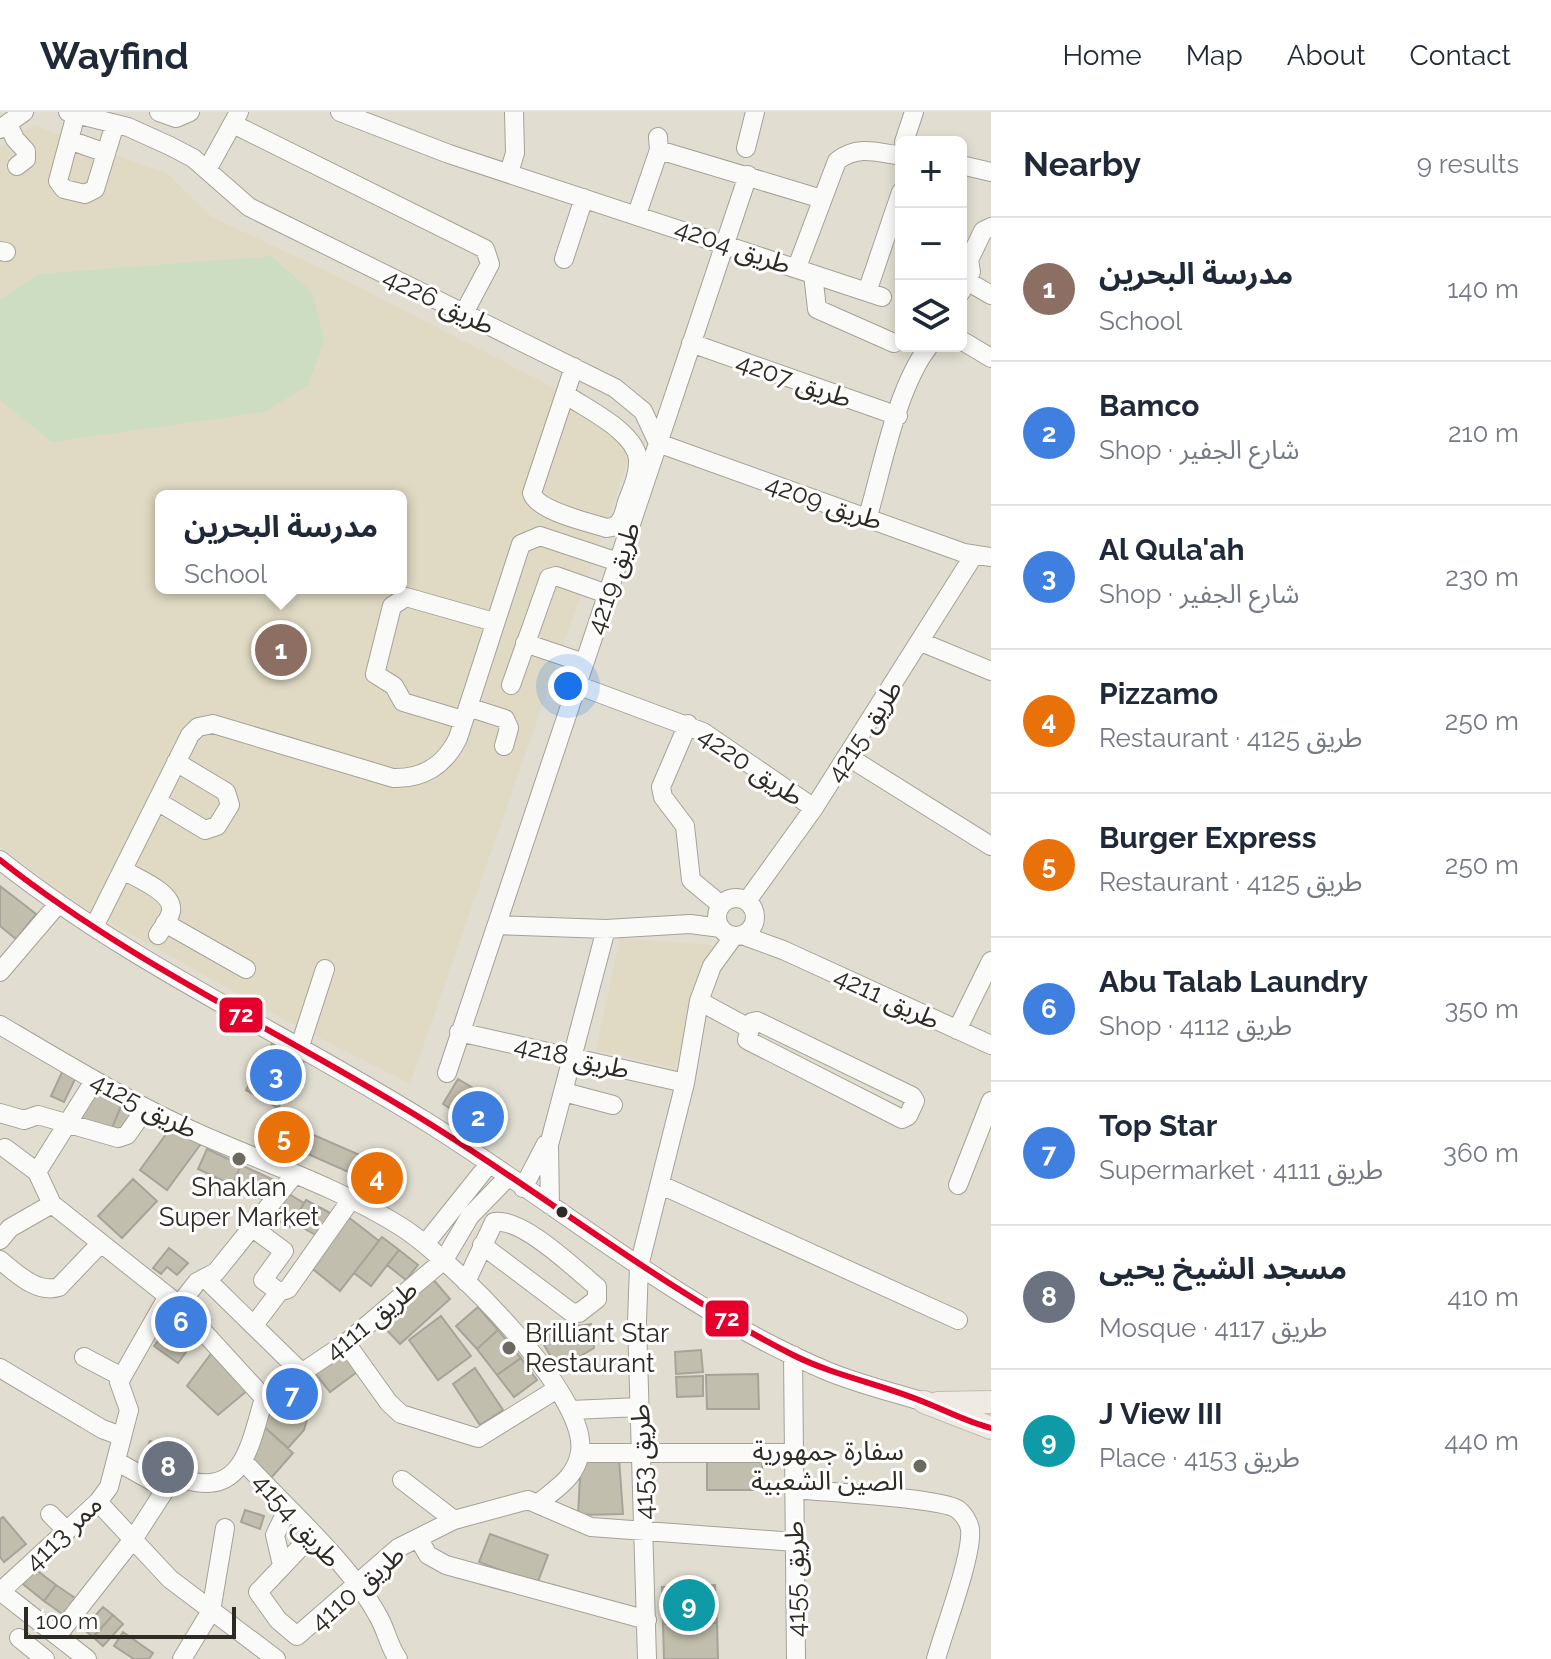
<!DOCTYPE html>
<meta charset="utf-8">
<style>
body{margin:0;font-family:Raleway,"Noto Sans Arabic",sans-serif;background:#f6f6f7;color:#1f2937}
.controls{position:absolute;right:24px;top:24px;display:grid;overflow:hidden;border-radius:12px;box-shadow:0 4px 12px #0003}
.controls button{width:72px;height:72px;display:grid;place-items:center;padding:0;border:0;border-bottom:2px solid #e0e1e3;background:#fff;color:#1f2937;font:40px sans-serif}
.scale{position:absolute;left:24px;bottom:20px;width:212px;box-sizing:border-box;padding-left:8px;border:4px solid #2d2b23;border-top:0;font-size:22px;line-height:28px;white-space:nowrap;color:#2d2b23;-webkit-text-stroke:6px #fff;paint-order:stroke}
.you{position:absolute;left:568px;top:574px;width:28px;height:28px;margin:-20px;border:6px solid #fff;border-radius:50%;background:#1a73e8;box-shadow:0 0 0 12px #1a73e833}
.badge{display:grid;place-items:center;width:52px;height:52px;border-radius:50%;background:#111827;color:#fff;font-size:26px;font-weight:700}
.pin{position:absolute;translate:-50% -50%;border:4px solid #fff;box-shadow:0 2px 8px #0006}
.popup{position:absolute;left:155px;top:378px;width:252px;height:104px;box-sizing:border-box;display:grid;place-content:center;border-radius:12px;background:#fff;filter:drop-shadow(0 2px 6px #0005);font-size:26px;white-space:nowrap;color:#747a83}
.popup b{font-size:30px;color:#1f2937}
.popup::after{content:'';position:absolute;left:50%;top:100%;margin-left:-16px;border:16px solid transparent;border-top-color:#fff}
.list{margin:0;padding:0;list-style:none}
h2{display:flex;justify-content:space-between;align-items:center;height:104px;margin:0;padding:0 32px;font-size:34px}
h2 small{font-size:26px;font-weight:400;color:#747a83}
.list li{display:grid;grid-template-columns:52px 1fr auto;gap:24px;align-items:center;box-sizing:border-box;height:144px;padding:0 32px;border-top:2px solid #e0e1e3}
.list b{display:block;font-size:30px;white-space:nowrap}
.list p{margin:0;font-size:26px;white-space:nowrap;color:#747a83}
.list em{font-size:26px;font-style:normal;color:#747a83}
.icon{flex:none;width:44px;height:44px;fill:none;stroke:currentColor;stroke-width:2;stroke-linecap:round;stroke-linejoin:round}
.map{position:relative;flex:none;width:991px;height:1547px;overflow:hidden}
header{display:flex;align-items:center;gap:48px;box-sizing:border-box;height:112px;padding:0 40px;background:#fff;border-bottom:2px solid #e0e1e3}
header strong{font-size:38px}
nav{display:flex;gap:44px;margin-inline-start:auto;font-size:28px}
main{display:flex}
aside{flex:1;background:#fff}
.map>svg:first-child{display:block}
</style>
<header>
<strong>Wayfind</strong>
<nav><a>Home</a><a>Map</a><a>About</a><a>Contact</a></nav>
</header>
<main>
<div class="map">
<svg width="991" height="1547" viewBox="0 0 991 1547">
<rect width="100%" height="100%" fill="#e1ded1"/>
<path fill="#e0dac4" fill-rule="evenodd" d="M34 13 168 62 212 105 345 168 549 273 631 340 410 972 283 907 84 796 0 735V35ZM161 384H401V476H161Z
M620 826 713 833 675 956 596 938Z"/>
<path fill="#ccddc2" d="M271 144 312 180 324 229 308 273 265 300 52 330 0 288V188L39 162Z"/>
<path fill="#c2bead" stroke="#a6a399" stroke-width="2" d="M0 774 36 802 16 827 0 814Z
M273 930 305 948 278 996 246 978Z
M64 956 77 963 64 990 51 984Z
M458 967 500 992 485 1018 443 992Z
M102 982 123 989 112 1016 84 1008 78 1003 91 986Z
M123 989 141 999 126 1020 112 1016Z
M277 1006 309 1021 301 1039 269 1025Z
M172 1014 203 1029 167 1078 140 1058Z
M309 1021 362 1044 353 1062 301 1039Z
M207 1037 241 1053 232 1073 198 1057Z
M362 1044 394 1059 386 1077 353 1062Z
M241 1053 278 1070 268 1090 232 1073Z
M133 1067 157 1089 122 1126 98 1104Z
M284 1079 304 1091 290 1115 281 1110 285 1104 273 1097Z
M306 1088 332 1102 319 1125 293 1110Z
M347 1104 379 1129 340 1179 309 1154Z
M382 1125 399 1138 371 1174 354 1161Z
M169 1136 188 1151 177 1163 167 1155 161 1162 153 1156Z
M399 1138 418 1153 406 1168 387 1153Z
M432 1166 450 1187 400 1232 381 1212Z
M478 1195 498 1218 477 1237 456 1214Z
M179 1202 190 1210 185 1216 197 1225 178 1251 154 1234Z
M441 1204 471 1244 438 1268 409 1228Z
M591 1212 594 1236 558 1257 536 1219Z
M498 1218 521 1246 497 1263 477 1237Z
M346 1235 361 1257 330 1280 314 1260Z
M701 1238 703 1260 676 1262 675 1240Z
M213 1239 248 1278 218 1303 187 1274Z
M521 1246 537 1268 514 1285 497 1263Z
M475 1256 503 1298 480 1313 453 1272Z
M758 1262 759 1297H707L706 1263Z
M703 1264V1284L677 1285 676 1265Z
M295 1274 312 1289 304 1318 288 1336 261 1312Z
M261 1312 293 1341 271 1366 251 1348Z
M150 1329 163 1335 159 1343 173 1350 165 1366 139 1354Z
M619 1346 623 1402 578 1403 581 1347Z
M762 1346V1378H707V1347Z
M245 1398 264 1404 260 1417 241 1410Z
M3 1405 26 1432 4 1450 0 1445V1407Z
M490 1422 548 1443 537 1472 479 1450Z
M35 1457 56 1473 44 1489 23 1472Z
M56 1473 78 1488 65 1504 44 1489Z
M715 1473 717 1511 663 1512 662 1475Z
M103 1495 113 1503 93 1525 83 1517Z
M113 1503 123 1512 103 1534 93 1525Z
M717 1511 718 1547H664L663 1512Z
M123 1520 153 1541 149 1547H134L114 1534Z"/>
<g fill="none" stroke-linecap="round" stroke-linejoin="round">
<defs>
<path id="minor" d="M68 0 128 15 170 34 193 46 249 95 615 276 643 299 658 331
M159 0 176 6 190 0
M340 0 449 42 882 185
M76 2 58 69 64 77 85 82 95 77 115 12
M8 12 15 27 26 39V47L17 54
M233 12 485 137 490 152 464 201
M0 17 24 0
M69 28 106 41
M904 30 914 0
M746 36 755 0
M659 38 822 87
M961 53 991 60
M207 58 239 0
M509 61 515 41 514 0
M637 102 659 38 658 25
M0 139 6 140
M564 147 584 86
M797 155 837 49C857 33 877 40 901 44
M813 162 817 197 894 231
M967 169 991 183
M867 180 901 80
M961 180 971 160 969 148 983 119 991 115
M961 228 991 246
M691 231 898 304
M565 282C586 297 635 319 638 347 639 362 632 377 627 390 623 404 622 415 606 416 588 410 537 399 532 381L574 255
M658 331 964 441 991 445
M868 404C883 353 897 275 929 234
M921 530 991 559
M525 531 584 551
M511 573 549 466 556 464 607 482
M577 573 703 620 814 696
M468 595 505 607 509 616 504 634
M463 608 403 590 394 574 375 562 392 494 406 485 494 510
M688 612 661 675 663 685 685 714 691 768 721 793
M847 644 991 734
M157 689 205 718 217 714 230 693 226 680 176 650
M0 748C130 851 282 920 422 1007 556 1090 680 1197 827 1259 858 1272 892 1280 924 1290
M123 758C136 766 174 780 171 799 170 807 162 816 158 823
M717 805a19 19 0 1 1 38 0a19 19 0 1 1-38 0Z
M747 789 814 696 974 443
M165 811 246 857
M497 813 606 817 690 812 721 816
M94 815 190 623 198 615 213 612 393 666C423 667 445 653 458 626L521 432 540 424 618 450
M742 823 783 838 991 933
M0 860 58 792
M699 889 749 916
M757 909 912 984 915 989 908 1004 902 1007 747 928 752 910Z
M0 913C66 952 132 992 202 1023 268 1052 339 1076 400 1114 448 1144 589 1282 580 1340 576 1365 558 1375 540 1390
M957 918 991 849
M459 920 685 971
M299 937 325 857
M447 961 748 63
M564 980 613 993
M0 1001 24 1008 38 1003 118 1026 127 1023 146 996
M5 1036 37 1060 52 1092 179 1193 264 1286
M37 1060 94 969
M661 1073 958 1208
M958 1073 991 989
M523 1076 546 1032
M550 1093 549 1033 606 817
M253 1116 284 1139 263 1168 279 1180 288 1177 350 1089
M0 1128 10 1116 52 1092
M425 1132 489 1052
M0 1148C16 1161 37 1182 59 1175L100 1132
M206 1167 302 1261
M466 1170 494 1110C522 1105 575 1157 597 1175V1187L579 1201 571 1200 482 1133
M179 1193 197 1170 216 1160 294 1063
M254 1213 279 1180
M346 1231 389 1291 401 1302 478 1326 557 1277
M793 1243 796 1547
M84 1245 122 1265
M0 1256 102 1317 121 1324
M571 1298 640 1295
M580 1341H792
M116 1349 164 1376
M245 1351C286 1396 348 1450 377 1502 386 1516 388 1533 398 1547
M402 1368 454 1408
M794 1377C822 1380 941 1386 957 1397 963 1401 969 1410 970 1417 973 1443 944 1518 936 1547
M98 1390 170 1467 276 1547
M50 1402 67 1419
M312 1423 258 1480 278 1508 297 1524 398 1436 454 1408 528 1388 591 1415 795 1430
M418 1426 428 1443 446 1453 647 1508
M282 1453 275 1423 287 1398
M0 1479 87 1547
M1 1479 98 1390 109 1375 129 1298 119 1270 168 1184
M57 1524 134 1426 174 1364C242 1391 249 1337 264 1286L346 1231 444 1148 470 1104 508 1065
M19 1526 45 1547
M182 1547 211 1499 225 1416
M647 1547 637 1210 639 1154 685 971 699 889 712 854 734 824"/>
<path id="major" d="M924 1290 991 1316
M938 1291 991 1290"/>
</defs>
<use href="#minor" stroke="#a4a298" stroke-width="20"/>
<use href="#major" stroke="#bfbdb6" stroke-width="24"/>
<use href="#minor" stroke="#fafaf8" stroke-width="18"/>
<use href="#major" stroke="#efebe3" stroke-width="22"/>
<defs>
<path id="bus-1" d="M0 748C130 851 281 920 422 1007 547 1084 661 1176 793 1243 835 1264 881 1272 924 1290 947 1299 967 1310 991 1316"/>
</defs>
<use href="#bus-1" stroke="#fff" stroke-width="12"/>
<use href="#bus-1" stroke="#e4002b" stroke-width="6"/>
</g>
<g fill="#6c6a60" stroke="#fff" stroke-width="3">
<circle cx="239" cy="1047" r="8"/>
<circle cx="509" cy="1236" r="8"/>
<circle cx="920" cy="1354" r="8"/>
</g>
<circle fill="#2d2b23" stroke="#fff" stroke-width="3" cx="562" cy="1100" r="7"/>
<g text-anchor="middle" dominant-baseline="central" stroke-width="6" stroke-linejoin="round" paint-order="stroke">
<g font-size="26" fill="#2d2b23" stroke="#fff">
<text transform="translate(733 134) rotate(19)">طريق 4204</text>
<text transform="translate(439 189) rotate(26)">طريق 4226</text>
<text transform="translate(794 268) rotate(19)">طريق 4207</text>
<text transform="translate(824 390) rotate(19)">طريق 4209</text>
<text transform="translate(613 466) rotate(-71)">طريق 4219</text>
<text transform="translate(864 619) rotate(-57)">طريق 4215</text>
<text transform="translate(751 654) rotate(34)">طريق 4220</text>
<text transform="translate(887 886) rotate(25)">طريق 4211</text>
<text transform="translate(572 945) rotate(13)">طريق 4218</text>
<text transform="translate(144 993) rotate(27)">طريق 4125</text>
<text transform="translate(371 1208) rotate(-39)">طريق 4111</text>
<text transform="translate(642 1350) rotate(-92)">طريق 4153</text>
<text transform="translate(297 1408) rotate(48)">طريق 4154</text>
<text transform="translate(63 1421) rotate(-44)">ممر 4113</text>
<text transform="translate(795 1467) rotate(-91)">طريق 4155</text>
<text transform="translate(357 1476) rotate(-41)">طريق 4110</text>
</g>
<g font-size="26" fill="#2d2b23" stroke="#fff">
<text x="239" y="1075">Shaklan<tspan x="239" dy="30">Super Market</tspan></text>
<text x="525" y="1221" text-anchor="start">Brilliant Star<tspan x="525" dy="30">Restaurant</tspan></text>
<text x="904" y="1339" text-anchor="end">سفارة جمهورية<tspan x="904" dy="30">الصين الشعبية</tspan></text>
</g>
</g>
<g stroke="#fff" stroke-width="3">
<rect x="218" y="884" width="46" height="38" rx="8" fill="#e4002b"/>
<rect x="704" y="1187" width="46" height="39" rx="8" fill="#e4002b"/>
</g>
<g font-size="22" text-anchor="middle" font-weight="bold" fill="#fff">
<text x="241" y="910">72</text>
<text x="727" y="1214">72</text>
</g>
</svg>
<div class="controls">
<button>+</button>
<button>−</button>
<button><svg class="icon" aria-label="layers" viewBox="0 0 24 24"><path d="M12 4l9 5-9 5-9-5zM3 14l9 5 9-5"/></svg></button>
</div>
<div class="scale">100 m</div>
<div class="you"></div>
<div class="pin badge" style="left:281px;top:538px;background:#8d6e63">1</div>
<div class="popup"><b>مدرسة البحرين</b>School</div>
<div class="pin badge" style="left:478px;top:1005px;background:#3f7fe0">2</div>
<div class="pin badge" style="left:276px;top:963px;background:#3f7fe0">3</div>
<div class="pin badge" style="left:377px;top:1066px;background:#e8710a">4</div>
<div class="pin badge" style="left:284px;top:1025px;background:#e8710a">5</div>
<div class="pin badge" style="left:181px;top:1210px;background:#3f7fe0">6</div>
<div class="pin badge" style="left:292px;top:1282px;background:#3f7fe0">7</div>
<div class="pin badge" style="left:168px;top:1355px;background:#6b7280">8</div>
<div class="pin badge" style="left:689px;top:1493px;background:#0f9aa8">9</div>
</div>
<aside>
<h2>Nearby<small>9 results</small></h2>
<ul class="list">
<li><span class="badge" style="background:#8d6e63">1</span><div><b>مدرسة البحرين</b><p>School</p></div><em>140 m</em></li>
<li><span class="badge" style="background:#3f7fe0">2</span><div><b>Bamco</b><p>Shop · شارع الجفير</p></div><em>210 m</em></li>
<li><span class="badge" style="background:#3f7fe0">3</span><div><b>Al Qula'ah</b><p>Shop · شارع الجفير</p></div><em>230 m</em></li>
<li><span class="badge" style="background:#e8710a">4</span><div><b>Pizzamo</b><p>Restaurant · طريق 4125</p></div><em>250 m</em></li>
<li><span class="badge" style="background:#e8710a">5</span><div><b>Burger Express</b><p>Restaurant · طريق 4125</p></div><em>250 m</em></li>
<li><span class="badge" style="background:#3f7fe0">6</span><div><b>Abu Talab Laundry</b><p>Shop · طريق 4112</p></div><em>350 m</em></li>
<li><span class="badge" style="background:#3f7fe0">7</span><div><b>Top Star</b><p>Supermarket · طريق 4111</p></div><em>360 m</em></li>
<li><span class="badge" style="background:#6b7280">8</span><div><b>مسجد الشيخ يحيى</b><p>Mosque · طريق 4117</p></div><em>410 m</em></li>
<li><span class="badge" style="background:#0f9aa8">9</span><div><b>J View III</b><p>Place · طريق 4153</p></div><em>440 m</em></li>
</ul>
</aside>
</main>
